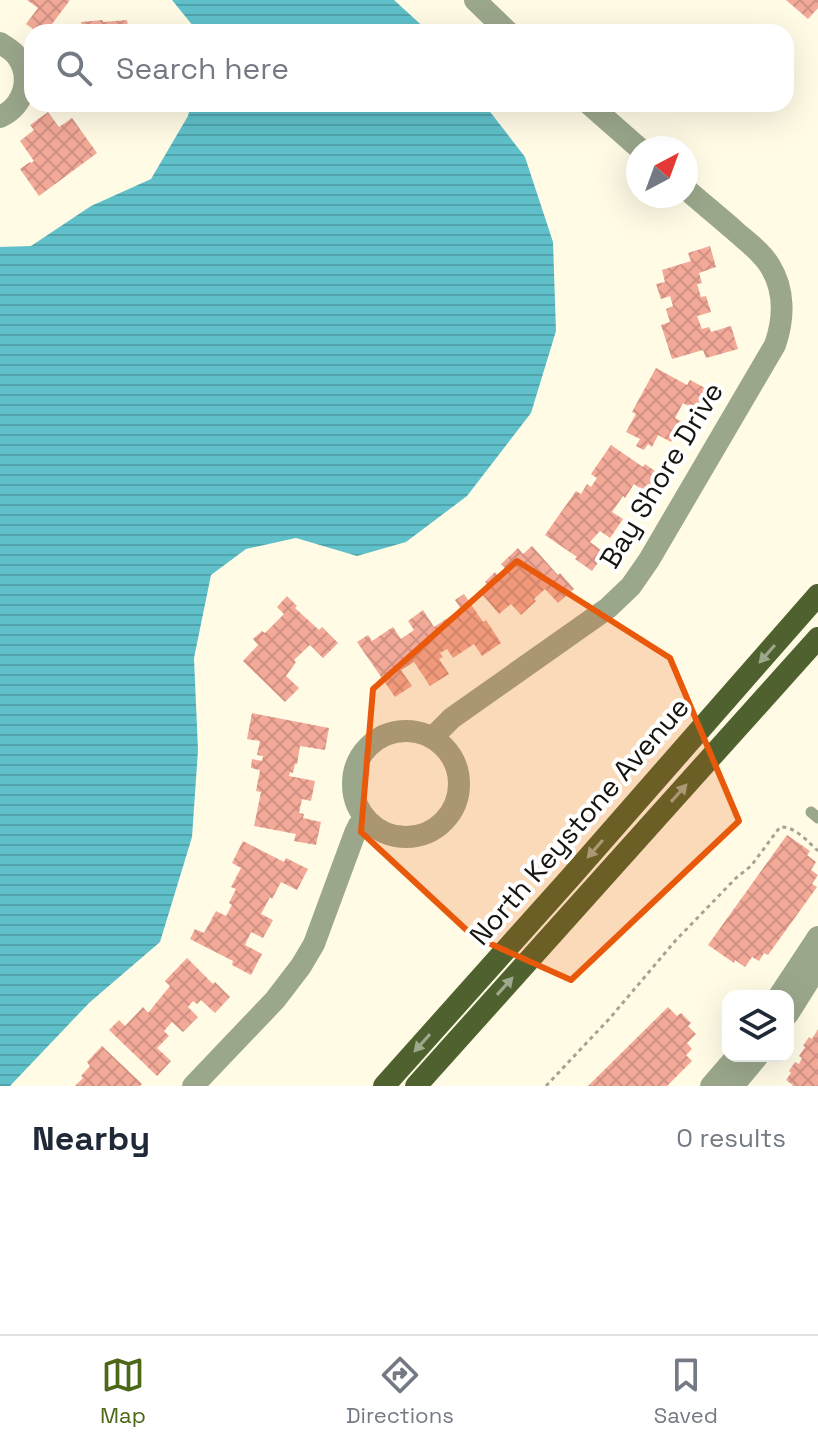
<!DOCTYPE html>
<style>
body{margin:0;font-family:"Space Grotesk",sans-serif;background:#f6f6f7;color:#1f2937}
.controls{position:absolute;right:24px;bottom:24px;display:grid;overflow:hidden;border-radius:16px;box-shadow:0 8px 32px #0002}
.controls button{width:72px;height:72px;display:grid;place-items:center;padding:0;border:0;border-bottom:2px solid #e0e1e3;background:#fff;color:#1f2937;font:40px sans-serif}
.compass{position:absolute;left:626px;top:136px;width:72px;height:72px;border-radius:50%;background:#fff;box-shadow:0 8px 32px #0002;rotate:41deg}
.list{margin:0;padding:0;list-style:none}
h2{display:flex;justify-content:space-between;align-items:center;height:104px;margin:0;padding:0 32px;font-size:34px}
h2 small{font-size:26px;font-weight:400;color:#747a83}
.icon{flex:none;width:44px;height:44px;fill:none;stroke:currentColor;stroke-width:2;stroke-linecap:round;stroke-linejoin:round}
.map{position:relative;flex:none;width:818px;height:1086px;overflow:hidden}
.search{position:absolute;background:#fff;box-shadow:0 8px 32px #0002;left:24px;right:24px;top:24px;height:88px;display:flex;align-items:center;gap:20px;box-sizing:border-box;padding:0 28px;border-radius:24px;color:#747a83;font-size:30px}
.sheet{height:248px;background:#fff}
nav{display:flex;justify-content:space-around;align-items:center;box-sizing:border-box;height:112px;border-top:2px solid #e0e1e3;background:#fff;font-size:22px;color:#747a83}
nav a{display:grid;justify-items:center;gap:4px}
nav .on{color:#4c6718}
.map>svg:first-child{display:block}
</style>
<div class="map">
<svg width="818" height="1086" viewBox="0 0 818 1086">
<defs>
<pattern id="water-rules" width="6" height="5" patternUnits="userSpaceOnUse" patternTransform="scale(2)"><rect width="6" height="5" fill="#5fc0ca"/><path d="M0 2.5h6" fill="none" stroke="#52a4ac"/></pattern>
<pattern id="building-cross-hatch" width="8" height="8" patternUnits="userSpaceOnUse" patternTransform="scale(2)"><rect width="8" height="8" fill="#f3a998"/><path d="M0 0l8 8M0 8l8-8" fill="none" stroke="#d09182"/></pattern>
</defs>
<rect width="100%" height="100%" fill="#fffbe5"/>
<path fill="url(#water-rules)" d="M172 0H394L429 32H198Z
M191 104H484L525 157 553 242 556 331 531 413 467 496 406 542 357 556 296 538 246 549 211 575 194 658 198 750 192 837 160 942 89 1003 10 1086H0V247L31 246 91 206 151 179 188 116Z"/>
<path fill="url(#building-cross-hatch)" d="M27 0H70L46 32H37L26 24 38 8Z
M786 0H818V8L808 19Z
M103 20V22L127 20 129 32H83L81 22Z
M48 112 59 127 72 118 97 153 39 196 20 169 30 162 31 163 34 161 20 141 34 130 30 125Z
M710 246 716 267 699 273 702 283 697 284 701 297 706 296 711 312 697 316 702 329 709 327 711 332 731 326 738 349 706 358 703 350 672 359 661 325 670 322 666 309 673 306 670 296 661 299 656 284 665 282 662 270 691 261 688 253Z
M656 368 687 385 690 380 711 391 699 412 683 403 675 418 682 422 671 442 658 435 652 447 648 444 644 450 636 446 640 439 626 432 636 414 632 412Z
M611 445 643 467 645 464 662 476 649 495 634 484 625 498 623 496 612 512 623 519 610 538 600 531 590 542 605 553 592 571 575 559 577 557 545 535 576 491 581 494 587 484 591 487 597 478 591 474Z
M532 546 558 575 560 573 574 589 558 603 545 589 534 599 536 601 521 615 511 604 499 614 481 593 489 586 485 582 495 572 497 575 505 568 501 564 518 548 523 554Z
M464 594 483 622 486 620 501 643 482 656 474 644 453 658 447 649 440 653 443 657 439 659 449 674 430 686 414 662 401 670 412 686 395 697 357 642 368 635 372 641 393 627 401 639 414 630 408 621 423 610 434 627 461 609 455 600Z
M287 596 297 606 295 608 319 630 322 627 338 643 323 658 310 645 294 660 296 662 286 676 299 688 285 702 243 661 258 645 253 639 262 631 265 633 284 614 277 607Z
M252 713 329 728 325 750 300 746 297 764H295L293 773 290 772 289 776 315 781 311 801 302 799 299 813 304 814 303 818 321 822 316 845 294 841 296 834 254 826 261 792 256 791 260 770 251 768 252 759 262 761 263 756 257 755 260 741 247 739Z
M787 835 810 851 807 855 816 862 811 870 818 875 812 884 817 887 768 955 764 953 759 961 752 957 745 967 735 960 734 963 708 945Z
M243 841 284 862 286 858 308 869 297 890 281 882 272 899 270 897 261 914 273 920 263 938 251 932 245 945 262 954 251 975 232 965 233 961 190 939 195 929 204 933 216 911 226 916 232 905 229 903 236 889 231 887 241 868 232 863Z
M187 958 213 984 215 982 230 997 215 1013 201 1000 197 1004 193 1001 188 1007 198 1017 183 1032 172 1022 164 1031 169 1036 157 1048 171 1061 157 1076 109 1030 119 1020 125 1026 143 1007 148 1013 170 986 165 981Z
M668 1007 677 1016 681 1013 691 1023 688 1026 696 1034 687 1043 692 1049 686 1055 692 1061 667 1086H588Z
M818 1029V1086H792L793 1085 786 1080 791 1073 789 1071 795 1062 799 1064 802 1058 799 1056 805 1047 803 1046 809 1037 812 1039Z
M102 1046 142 1084 140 1086H75L83 1078 81 1076 90 1066 87 1062Z"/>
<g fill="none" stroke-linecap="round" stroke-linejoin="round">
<path stroke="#a6a393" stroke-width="3" stroke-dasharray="4 4" stroke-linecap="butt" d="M546 1086 610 1018 676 940 736 878 751 866 780 827C795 826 808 842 818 851"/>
<path stroke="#9ba78b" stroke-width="11" d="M811 812 818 818"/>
<path stroke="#9ba78b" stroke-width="22" d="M475 0 508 32
M0 43C5 46 12 50 16 55 33 77 24 106 0 117
M589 104 639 148
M353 784a53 53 0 1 1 106 0a53 53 0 1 1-106 0Z
M433 737 452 718 608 608 631 586 649 560 775 345C784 319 785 290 770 266 761 251 746 241 734 230 718 216 702 203 686 189
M779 996 818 937
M788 1014 818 966
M193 1086 275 1000 301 966 314 944 355 833 359 825 366 819
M711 1086 737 1056
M733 1086 758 1056"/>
<path stroke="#4e612e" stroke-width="22" d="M384 1086 570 878 818 595
M416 1086 818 638"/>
</g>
<defs><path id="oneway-solid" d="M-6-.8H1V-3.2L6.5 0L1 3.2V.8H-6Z" transform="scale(2)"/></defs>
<g fill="#9ea88c">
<use href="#oneway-solid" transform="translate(767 654) rotate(131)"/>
<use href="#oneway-solid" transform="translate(679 793) rotate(-48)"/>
<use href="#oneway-solid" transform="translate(595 849) rotate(131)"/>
<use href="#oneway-solid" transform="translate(505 986) rotate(-48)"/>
<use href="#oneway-solid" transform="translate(422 1043) rotate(132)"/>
</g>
<path fill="#e8590c" fill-opacity="0.2" stroke="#e8590c" stroke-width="6" stroke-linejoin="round" d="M517 561 670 658 739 821 571 980 473 936 361 832 373 689Z"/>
<g text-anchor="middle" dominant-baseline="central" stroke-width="8" stroke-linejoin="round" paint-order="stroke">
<g font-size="28" fill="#17150e" stroke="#fff">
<text transform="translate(661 475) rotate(-59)">Bay Shore Drive</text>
<text transform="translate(579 821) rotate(-49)">North Keystone Avenue</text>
</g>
</g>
</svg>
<div class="controls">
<button><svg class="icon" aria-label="layers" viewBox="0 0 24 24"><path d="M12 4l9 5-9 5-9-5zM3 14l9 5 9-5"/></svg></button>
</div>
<svg class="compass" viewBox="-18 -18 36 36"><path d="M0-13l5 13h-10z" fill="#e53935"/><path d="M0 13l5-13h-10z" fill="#747a83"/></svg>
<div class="search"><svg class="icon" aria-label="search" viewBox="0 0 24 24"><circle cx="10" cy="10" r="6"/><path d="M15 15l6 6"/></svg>Search here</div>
</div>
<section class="sheet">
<h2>Nearby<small>0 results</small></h2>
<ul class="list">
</ul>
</section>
<nav>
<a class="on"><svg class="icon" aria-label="map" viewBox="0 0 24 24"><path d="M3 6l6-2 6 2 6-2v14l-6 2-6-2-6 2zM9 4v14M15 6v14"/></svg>Map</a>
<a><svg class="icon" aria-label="directions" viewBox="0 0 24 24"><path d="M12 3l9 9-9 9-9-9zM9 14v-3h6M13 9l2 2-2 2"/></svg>Directions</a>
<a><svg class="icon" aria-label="saved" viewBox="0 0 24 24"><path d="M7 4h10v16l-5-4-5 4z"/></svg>Saved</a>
</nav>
